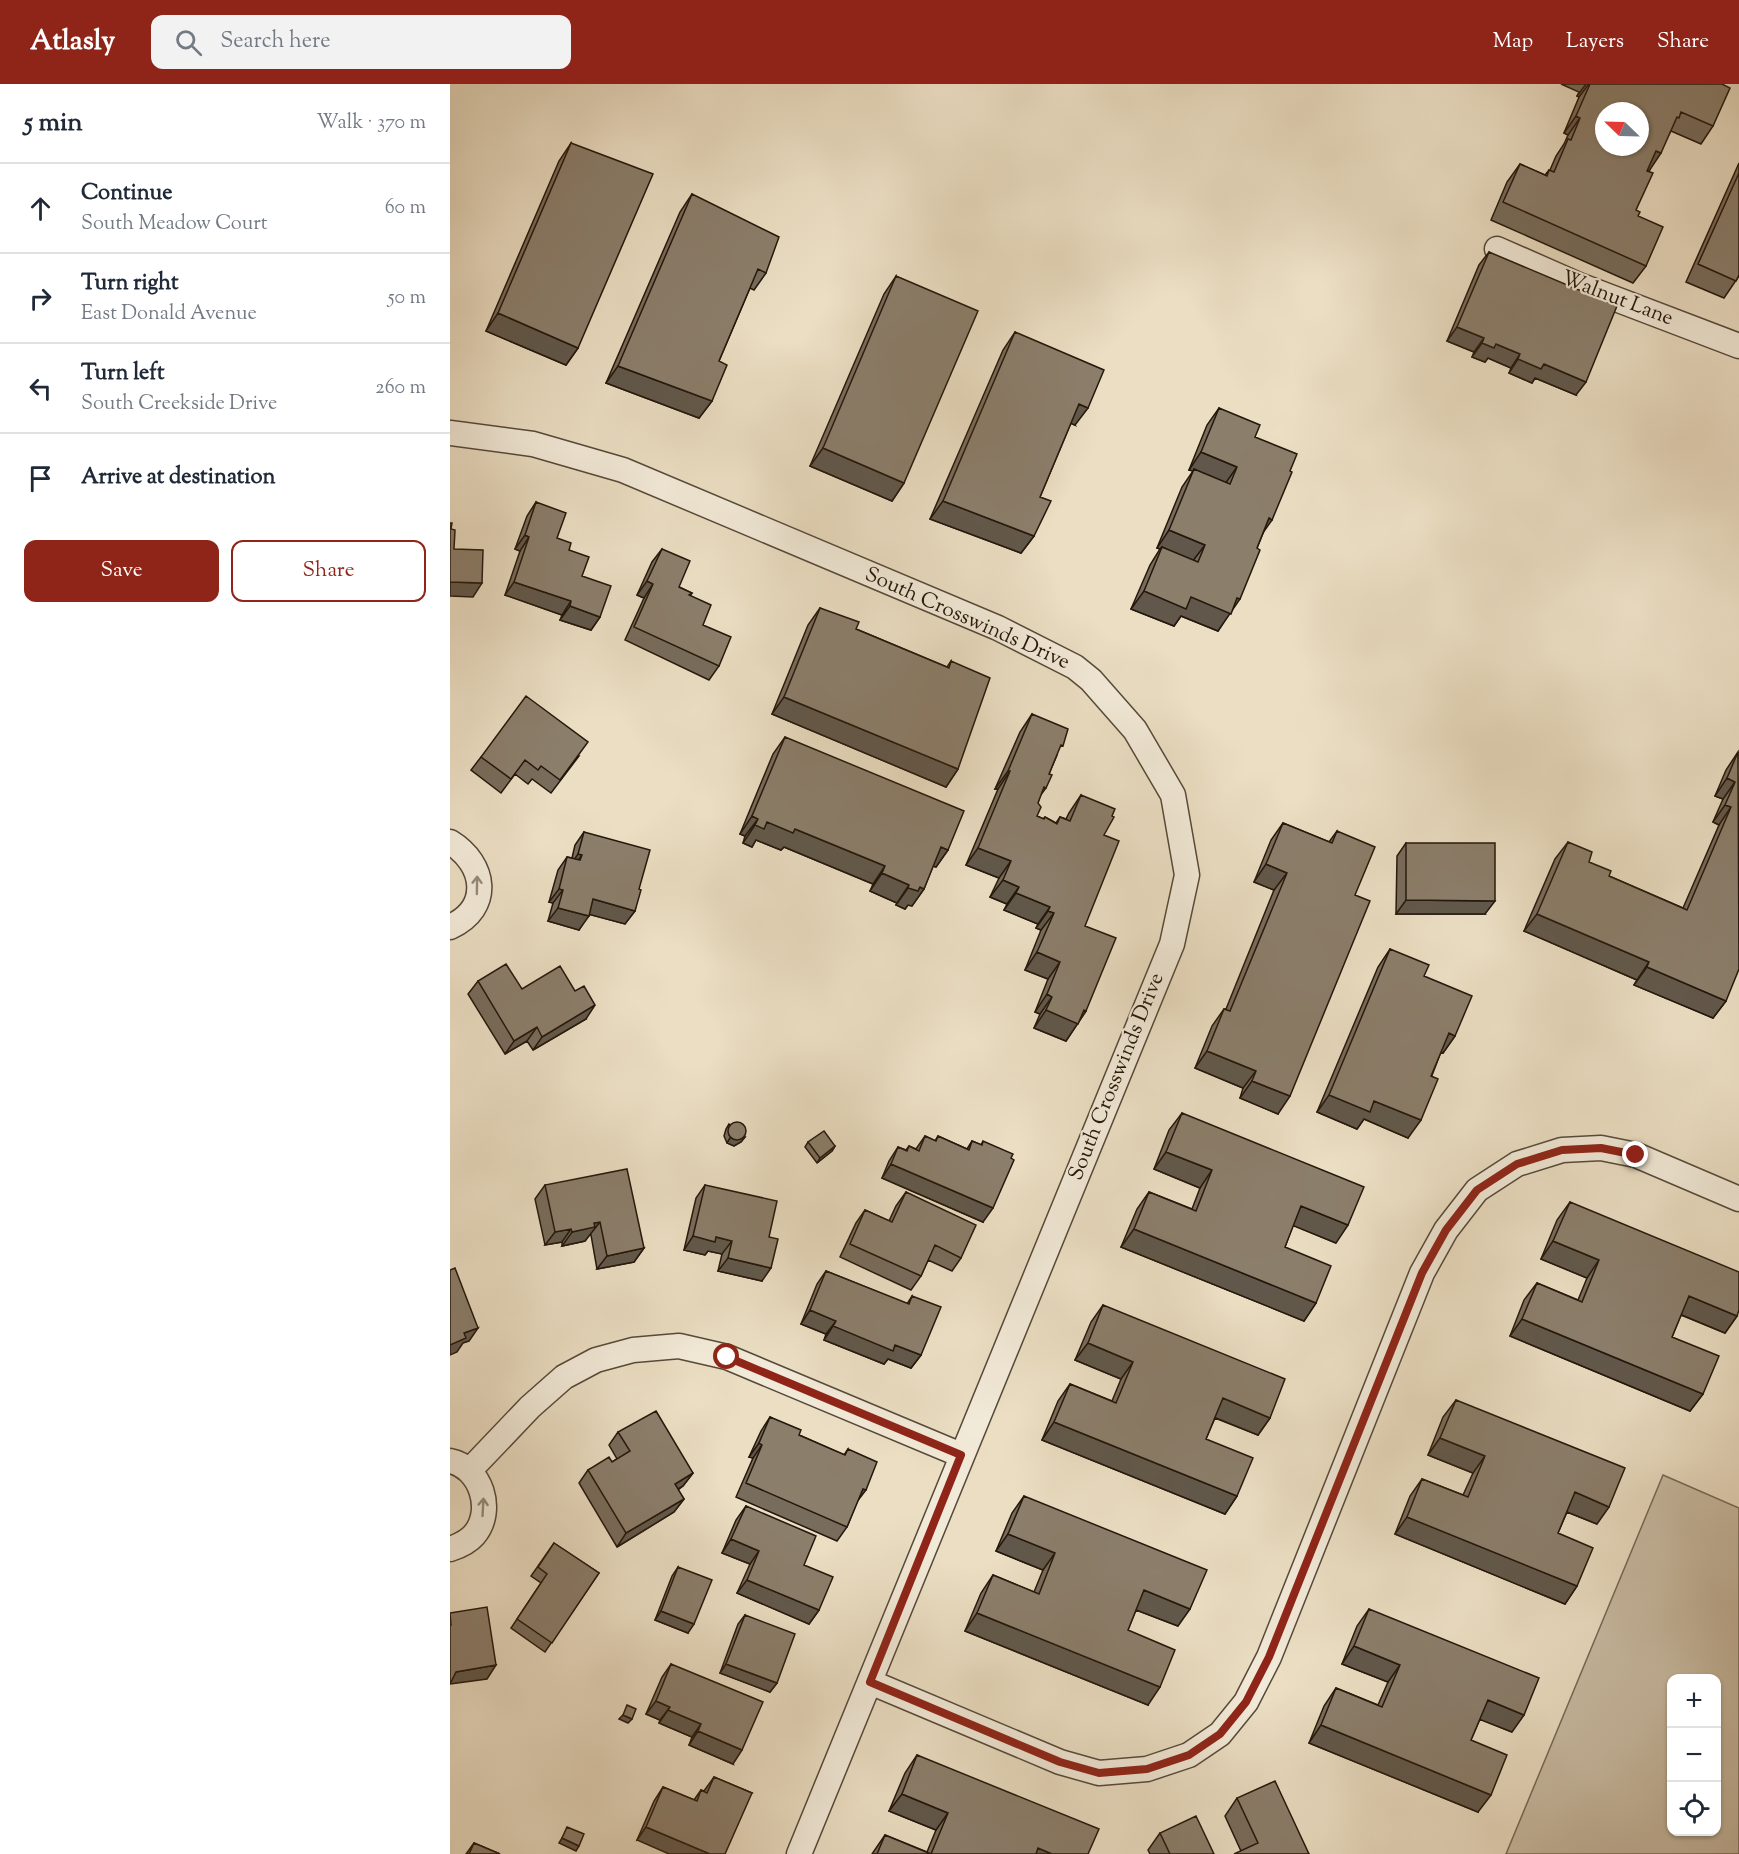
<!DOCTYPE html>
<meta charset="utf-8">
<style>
body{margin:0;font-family:"Sorts Mill Goudy",serif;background:#f2f2f3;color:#1f2937}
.controls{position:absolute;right:18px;bottom:18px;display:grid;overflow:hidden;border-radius:12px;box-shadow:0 2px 4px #0004}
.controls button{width:54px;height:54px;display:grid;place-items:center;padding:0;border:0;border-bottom:2px solid #e0e1e3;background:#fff;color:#1f2937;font:30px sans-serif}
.compass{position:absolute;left:1145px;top:18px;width:54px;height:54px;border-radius:50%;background:#fff;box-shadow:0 2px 4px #0004;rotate:293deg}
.stop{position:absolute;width:18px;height:18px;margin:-14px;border:4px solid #8f2418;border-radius:50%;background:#fff}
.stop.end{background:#8f2418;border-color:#fff;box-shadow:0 2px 6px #0008}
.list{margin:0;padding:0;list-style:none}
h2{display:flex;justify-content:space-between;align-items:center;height:78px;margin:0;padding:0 24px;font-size:26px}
h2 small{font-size:20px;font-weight:400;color:#747a83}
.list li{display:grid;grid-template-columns:39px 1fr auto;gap:18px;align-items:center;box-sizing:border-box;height:90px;padding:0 24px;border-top:2px solid #e0e1e3}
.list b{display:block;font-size:22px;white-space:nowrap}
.list p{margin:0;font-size:20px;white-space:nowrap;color:#747a83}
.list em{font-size:20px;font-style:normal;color:#747a83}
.actions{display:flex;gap:12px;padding:18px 24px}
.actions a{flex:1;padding:14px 0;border:2px solid #8f2418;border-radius:12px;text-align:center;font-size:21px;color:#8f2418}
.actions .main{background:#8f2418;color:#fff}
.icon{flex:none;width:33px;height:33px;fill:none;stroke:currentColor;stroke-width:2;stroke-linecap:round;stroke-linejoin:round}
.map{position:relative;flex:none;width:1289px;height:1770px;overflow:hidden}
header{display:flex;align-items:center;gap:36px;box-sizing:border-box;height:84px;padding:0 30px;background:#8f2418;color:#fff}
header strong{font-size:28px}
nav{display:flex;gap:33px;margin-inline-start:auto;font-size:21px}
.search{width:420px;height:54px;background:#f2f2f3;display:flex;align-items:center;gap:15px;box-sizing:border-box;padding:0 21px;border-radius:12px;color:#747a83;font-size:22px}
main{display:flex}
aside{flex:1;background:#fff}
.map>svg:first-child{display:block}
</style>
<header>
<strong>Atlasly</strong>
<div class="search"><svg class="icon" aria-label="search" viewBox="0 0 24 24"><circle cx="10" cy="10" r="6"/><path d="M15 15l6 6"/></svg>Search here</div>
<nav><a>Map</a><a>Layers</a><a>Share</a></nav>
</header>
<main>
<aside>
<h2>5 min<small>Walk · 370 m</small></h2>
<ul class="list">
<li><svg class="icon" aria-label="ahead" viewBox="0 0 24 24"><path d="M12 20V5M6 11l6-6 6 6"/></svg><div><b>Continue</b><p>South Meadow Court</p></div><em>60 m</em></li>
<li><svg class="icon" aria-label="right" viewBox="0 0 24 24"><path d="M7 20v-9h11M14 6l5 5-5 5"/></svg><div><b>Turn right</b><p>East Donald Avenue</p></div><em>50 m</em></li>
<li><svg class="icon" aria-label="left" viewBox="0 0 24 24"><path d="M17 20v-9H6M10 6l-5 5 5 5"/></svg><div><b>Turn left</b><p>South Creekside Drive</p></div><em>260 m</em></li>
<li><svg class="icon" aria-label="arrive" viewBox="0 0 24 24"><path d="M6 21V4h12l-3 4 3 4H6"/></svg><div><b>Arrive at destination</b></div></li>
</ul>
<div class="actions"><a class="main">Save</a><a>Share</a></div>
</aside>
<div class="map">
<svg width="1289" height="1770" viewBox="0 0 1289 1770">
<rect width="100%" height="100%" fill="#ebdec3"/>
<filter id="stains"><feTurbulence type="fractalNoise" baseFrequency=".00333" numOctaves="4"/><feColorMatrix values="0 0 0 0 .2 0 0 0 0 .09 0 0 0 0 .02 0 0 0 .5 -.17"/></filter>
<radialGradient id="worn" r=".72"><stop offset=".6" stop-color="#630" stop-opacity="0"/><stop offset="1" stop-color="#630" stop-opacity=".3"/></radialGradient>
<path fill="#c9bca4" stroke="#766a58" stroke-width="1.5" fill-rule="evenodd" d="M1213 1391 1289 1424V1770H1056ZM1222 1594H1266V1748H1222Z"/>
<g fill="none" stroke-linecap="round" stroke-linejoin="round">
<defs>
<path id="minor" d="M1047 165 1129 201 1289 262
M0 349 83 360 173 386 548 544 625 583 641 596 685 646 723 711 737 791 722 860 349 1770
M0 758C36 780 42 824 0 843
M0 1377C31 1383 45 1427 24 1451 18 1458 9 1462 0 1465
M19 1387 80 1323 114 1293 146 1276 183 1266 229 1262 277 1273 511 1371
M420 1598 610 1678 649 1689 697 1685 739 1671 770 1650 796 1618 819 1573 972 1189 996 1146 1027 1106 1067 1080 1112 1066 1151 1064 1186 1071 1289 1115"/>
</defs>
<use href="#minor" stroke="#564939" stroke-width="27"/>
<use href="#minor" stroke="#f2ead8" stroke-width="24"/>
</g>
<path fill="#786c5c" stroke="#24170b" stroke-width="1.5" d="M1111 0H1272L1263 42 1251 60 1221 47 1199 87 1198 86 1186 126 1196 182 1183 199 1041 136 1057 98 1070 80 1095 91 1099 86H1100L1106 72 1114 60 1118 51 1114 49 1129 13 1127 12 1129 8Z
M121 59 128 264 116 281 36 247 109 77Z
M1289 79V192L1274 214 1236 198Z
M242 110 316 189 304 206 300 204 269 277 262 317 249 334 156 299 230 128Z
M1039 168 1126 311 1085 294 1082 299 1059 289 1061 284 1038 274 1035 278 1022 273 1024 268 997 257 1029 181Z
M446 192 454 399 442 417 360 382 434 210Z
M565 248 625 341 621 339 590 413 584 452 571 469 480 435 553 266Z
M769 324 805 353 814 447 782 525 768 547 731 532 724 542 681 525 700 481 710 465 707 464 732 403 743 387 739 386 757 341Z
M86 418 107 454 119 466 132 492 150 533 141 546 110 536 112 531 55 511 70 467 65 465 77 432Z
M212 465 229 503 242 509 240 512 253 541 269 582 259 596 175 556 194 514 187 511 202 478Z
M370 524 406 545 497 583 501 577 508 685 496 703 322 630 358 541Z
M582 630 607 671 599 690 596 704 590 712 588 719 587 732 593 735 595 733 606 739 610 733 616 735 619 729 631 711 654 751 635 842 636 927 616 957 584 944 590 930 585 928 598 895 575 886 591 846 586 844 588 840 554 826 557 820 540 813 549 794 516 781 548 705H545L570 648Z
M335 653 498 766 486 783 483 782 474 805 462 822 458 821 455 825 446 821 447 819 420 807 423 800 334 763 331 766 306 756 302 763 293 759 295 752 290 750 323 670Z
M1288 668 1276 917 1263 934 1184 901 1187 896 1074 847 1105 775 1118 758 1139 778 1159 792 1233 824 1269 741 1263 738 1273 715 1265 712 1276 686Z
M129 672 101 709 82 695 78 700 65 690 51 709 21 686 31 673Z
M833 739 879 758 887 747 905 811 828 1030 790 1014 793 1004 745 984 762 942 774 925H776L824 806 804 798 821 756Z
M134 748 189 805 185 827 175 840 139 830 129 846 98 837 103 819 99 818 108 786 117 773 122 774 125 761Z
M956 759 1035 830H946L947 772Z
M940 865 974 892 1005 952 993 969 991 968 958 1054 914 1035 907 1045 867 1028 928 883Z
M28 897 72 905 136 935 83 966 77 957 55 970 18 910Z
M732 1029 886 1159 843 1141 835 1163 866 1219 854 1237 671 1163 687 1125 699 1108 742 1125 750 1104 704 1085 719 1046Z
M279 1040 295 1053 291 1058 284 1062 277 1059 274 1052 276 1045Z
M475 1052 485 1057 488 1052 517 1065 522 1057 531 1061 533 1057V1138L432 1094 439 1077 448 1063 456 1066 459 1062 466 1065Z
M358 1058 385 1062 382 1067 367 1079 355 1063Z
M95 1101 194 1164 184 1178 147 1185 141 1151H139L135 1157 112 1162V1158L95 1161 85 1115Z
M255 1101 319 1153 312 1197 268 1187 272 1170 258 1167 255 1171 234 1166 246 1114Z
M456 1108 511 1174 502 1187 478 1176 471 1192 461 1206 390 1173 406 1139 415 1126 439 1137 446 1122Z
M1120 1118 1287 1232 1275 1249 1231 1231 1222 1253 1253 1310 1240 1327 1060 1252 1074 1216 1087 1199 1128 1216 1137 1194 1091 1175 1107 1136Z
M376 1187 457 1220 462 1212 471 1271 461 1284 438 1275 434 1280 374 1256 376 1250 351 1240 367 1200Z
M653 1221 820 1334 808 1351 765 1334 756 1355 787 1412 775 1430 592 1356 608 1317 620 1300 662 1317 671 1295 625 1276 641 1238Z
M1006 1316 1147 1440 1117 1428 1108 1449 1127 1502 1115 1520 945 1450 960 1412 972 1395 1013 1411 1023 1389 978 1371 993 1333Z
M320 1333 349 1351 394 1371 398 1365 407 1418 397 1443 387 1457 286 1413 303 1374 299 1373 311 1347Z
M168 1348 243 1389 233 1402 228 1406 234 1415 224 1428 167 1463 129 1399 138 1386 162 1378 167 1375 159 1361Z
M574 1412 728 1542 686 1526 678 1546 698 1621 515 1547 531 1509 543 1491 584 1508 593 1486 546 1467 562 1429Z
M296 1422 354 1481 369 1526 359 1540 287 1509 300 1480 272 1469 286 1436Z
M104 1459 149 1489 95 1568 61 1544 91 1499 81 1492Z
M228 1483 238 1549 205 1536 222 1492Z
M919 1525 1062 1648 1030 1635 1021 1656 1028 1728 859 1659 874 1622 886 1604 928 1621 938 1598 892 1580 907 1542Z
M295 1531 327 1599 320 1608 270 1589 288 1540Z
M221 1580 283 1680 239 1661 242 1653 209 1639 210 1636 196 1630 212 1593Z
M467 1671 638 1770H422L435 1751 477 1768 486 1746 439 1727 455 1689Z
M264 1693 302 1709 187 1756 204 1717 213 1703 244 1716 251 1706 254 1707Z
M787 1714 859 1770 791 1767 775 1732Z
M710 1749 764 1770H700L698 1766Z
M24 1759 50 1770H16Z"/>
<path fill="#61584b" stroke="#24170b" stroke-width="1.5" d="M1136 0H1139L1129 13 1127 12Z
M1126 32 1130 34 1118 51 1114 49Z
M1206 67 1211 69 1199 87 1194 85Z
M48 229 128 264 116 281 36 247Z
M1007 243 1034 254 1024 268 997 257Z
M1032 259 1046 260 1070 270 1061 284 1038 274 1035 278 1022 273Z
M1068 275 1094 280 1136 298 1126 311 1085 294 1082 299 1059 289Z
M168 282 262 317 249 334 156 299Z
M629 320 638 324 625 341 617 338Z
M373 364 454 399 442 417 360 382Z
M751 368 787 383 775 400 744 385 743 387 739 386Z
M493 417 584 452 571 469 480 435Z
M819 434 822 436 810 453Z
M719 446 755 461 742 478 712 463 710 465 707 464Z
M75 451 79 453 70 467 65 465Z
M197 497 203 500 194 514 187 511Z
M0 498 32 499 23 513 0 512Z
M64 498 121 517 112 531 55 511Z
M694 507 741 513 787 514 790 515 768 547 731 532 724 542 681 525Z
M120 522 150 533 141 546 110 536Z
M334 613 508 685 496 703 322 630Z
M558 687H560L548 705H545Z
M1277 694 1285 698 1273 715 1265 712Z
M1275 721 1281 723 1269 741 1263 738Z
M302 732 308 735 295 752 290 750Z
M317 738 345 745 435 782 423 800 334 763 331 766 306 756 302 763 293 759 305 741Z
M491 763 498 766 486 783 479 781Z
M528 764 561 777 549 794 516 781Z
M128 770 132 771 123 784 119 783Z
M816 780 837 789 824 806 804 798Z
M432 789 459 801 447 819 420 807Z
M553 796 569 803 557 820 540 813Z
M470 803 474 805 462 822 458 821 455 825 446 821 458 804Z
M109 805 113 806 103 819 99 818Z
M566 809 600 823 588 840 554 826Z
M143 815 185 827 175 840 134 829Z
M956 816 1045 817 1035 830H946Z
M108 824 139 832 129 846 98 837Z
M598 827 604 829 591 846 586 844Z
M1087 830 1199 878 1187 896 1074 847Z
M587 868 610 878 598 895 575 886Z
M1197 883 1276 917 1263 934 1184 901Z
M597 910 602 913 590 930 585 928Z
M145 921 136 935 83 966 92 953Z
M596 926H634L636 927 616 957 584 944Z
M87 943 77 957 55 970 64 957Z
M999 949 1005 952 993 969 987 966Z
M757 967 806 987 793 1004 745 984Z
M802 997 840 1012 828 1030 790 1014Z
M879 1011 924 1017 971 1036 958 1054 914 1035 907 1045 867 1028Z
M295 1053 291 1058 284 1062 277 1059 280 1054Z
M385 1062 382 1067 367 1079 370 1074Z
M716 1068 762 1086 750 1104 704 1085Z
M441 1080 543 1124 533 1138 432 1094Z
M851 1122 898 1141 886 1159 839 1140Z
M150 1138 135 1157 112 1162 122 1148 144 1139Z
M121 1145 112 1158 95 1161 105 1148Z
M684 1145 866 1219 854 1237 671 1163Z
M243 1152 266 1153 282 1157 272 1170 258 1167 255 1171 234 1166Z
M1103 1157 1149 1176 1137 1194 1091 1175Z
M194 1164 184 1178 147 1185 157 1172Z
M278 1174 321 1184 312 1197 268 1187Z
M1239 1212 1287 1232 1275 1249 1227 1229Z
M360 1226 386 1237 376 1250 351 1240Z
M1072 1235 1253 1310 1240 1327 1060 1252Z
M383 1242 445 1261 471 1271 461 1284 438 1275 434 1280 374 1256Z
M28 1244 19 1257 13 1259 7 1268 0 1271V1261L14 1249Z
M638 1259 683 1278 671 1295 625 1276Z
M773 1314 820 1334 808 1351 761 1332Z
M604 1338 787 1412 775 1430 592 1356Z
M990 1354 1035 1372 1023 1389 978 1371Z
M309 1359 312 1361 303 1374 299 1373Z
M243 1389 233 1402 215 1413 225 1400Z
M413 1405 416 1406 406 1419Z
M1125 1408 1159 1423 1147 1440 1112 1426Z
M234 1415 224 1428 167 1463 176 1449Z
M957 1433 1127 1502 1115 1520 945 1450Z
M558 1450 605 1469 593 1486 546 1467Z
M281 1455 309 1467 300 1480 272 1469Z
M297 1496 369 1526 359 1540 287 1509Z
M694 1506 740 1525 728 1542 681 1524Z
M211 1527 244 1540 238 1549 205 1536Z
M527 1529 710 1603 698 1621 515 1547Z
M904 1562 950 1581 938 1598 892 1580Z
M276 1580 327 1599 320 1608 270 1589Z
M46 1581 37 1595 0 1600V1596L6 1588Z
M1038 1616 1074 1631 1062 1648 1026 1634Z
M206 1617 220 1623 210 1636 196 1630Z
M218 1626 251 1640 242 1653 209 1639Z
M173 1631 182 1635 178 1639 169 1635Z
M871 1641 1041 1711 1028 1728 859 1659Z
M248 1647 292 1666 283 1680 239 1661Z
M452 1710 498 1729 486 1746 439 1727Z
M196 1743 260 1770H219L187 1756Z
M112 1754 129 1762 126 1767 109 1759Z
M588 1764 602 1770H584Z"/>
<path fill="#8b7e6b" stroke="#24170b" stroke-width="1.5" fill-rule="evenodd" d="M1140 0H1272L1280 4 1263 42 1231 28 1229 34 1227 33 1211 69 1206 67 1197 87 1203 89 1186 126 1190 128 1188 132 1213 143 1196 182 1053 118 1070 80 1097 92 1099 86 1104 88 1118 55 1121 56 1130 34 1126 32ZM1154 27H1190V63H1154Z
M121 59 203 90 128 264 48 229Z
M1289 89V191L1286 197 1248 180Z
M242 110 329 153 316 189 308 185 269 277 277 281 262 317 168 282Z
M1039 168 1167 222 1136 298 1094 280 1091 285 1068 275 1070 270 1046 260 1044 264 1032 259 1034 254 1007 243Z
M446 192 528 227 454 399 373 364Z
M565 248 654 286 638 324 629 320 590 413 601 417 584 452 493 417Z
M769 324 810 341 805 353 847 370 840 387 842 388 822 436 819 434 807 464 810 466 790 515 787 514 781 530 741 513 736 525 694 507 712 463 748 478 755 461 719 446 744 385 780 400 787 383 751 368Z
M86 418 116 429 107 454 121 459 119 466 139 473 132 492 161 502 150 533 120 522 121 517 64 498 79 453 75 451Z
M0 439H2L1 445 5 446 4 465 33 466 32 499 0 498Z
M212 465 240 477 229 503 242 509 239 511 261 521 253 541 281 553 269 582 184 543 203 500 197 497Z
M370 524 409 538 406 545 499 584 501 577 540 594 508 685 334 613Z
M76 612 138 658 110 696 91 682 88 686 75 676 61 695 31 673Z
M582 630 618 645 613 662 611 661 599 690 602 691 596 704 594 703 588 719 591 723 587 732 594 735 595 733 607 740 610 733 620 737 631 711 665 725 662 732 664 733 654 751 669 757 635 842 666 854 636 927 634 926 628 940 596 926 602 913 597 910 610 878 587 868 604 829 598 827 600 823 566 809 569 803 553 796 561 777 528 764 560 687H558Z
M335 653 514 727 498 766 491 763 474 805 470 803 468 807 458 804 459 801 432 789 435 782 345 745 343 749 317 738 314 745 305 741 308 735 302 732Z
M1288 668 1289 885 1276 917 1197 883 1199 878 1087 830 1118 758 1142 768 1139 778 1161 787 1159 792 1237 826 1281 723 1275 721 1285 698 1277 694Z
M833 739 882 759 887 747 925 763 905 811 920 817 840 1012 802 997 806 987 757 967 774 925 780 927 837 789 816 780Z
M134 748 200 766 189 805 191 806 185 827 143 815 139 832 108 824 113 806 109 805 117 773 130 776 132 771 128 770Z
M956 759H1045V817L956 816Z
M940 865 979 881 974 892 1022 912 1005 952 999 949 981 992 988 995 971 1036 924 1017 920 1028 879 1011Z
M56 880 72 905 110 882 125 907 134 902 145 921 92 953 87 943 64 957 28 897Z
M732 1029 914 1103 898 1141 851 1122 835 1163 881 1182 866 1219 684 1145 699 1108 746 1127 762 1086 716 1068Z
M278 1047a9 9 0 1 1 18 0a9 9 0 1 1-18 0Z
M374 1047 385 1062 370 1074 358 1058Z
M475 1052 486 1057 488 1052 519 1066 522 1057 532 1061 533 1057 563 1070 561 1074 564 1076 543 1124 441 1080 448 1063 457 1067 459 1062 469 1067Z
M177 1085 194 1164 157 1172 150 1138 144 1139 145 1143 122 1148 121 1145 105 1148 95 1101Z
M255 1101 327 1117 319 1153 328 1155 321 1184 278 1174 282 1157 266 1153 265 1158 243 1152Z
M456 1108 526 1141 511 1174 485 1161 471 1192 400 1160 415 1126 442 1138Z
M1120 1118 1289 1188V1226L1287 1232 1239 1212 1222 1253 1269 1272 1253 1310 1072 1235 1087 1199 1132 1218 1149 1176 1103 1157Z
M5 1184 28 1244 14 1249 16 1254 0 1261V1186Z
M376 1187 459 1220 462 1212 491 1223 471 1271 445 1261 443 1267 383 1242 386 1237 360 1226Z
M653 1221 835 1295 820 1334 773 1314 756 1355 803 1374 787 1412 604 1338 620 1300 666 1319 683 1278 638 1259Z
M1006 1316 1175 1384 1159 1423 1125 1408 1108 1449 1143 1464 1127 1502 957 1433 972 1395 1018 1413 1035 1372 990 1354Z
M206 1327 243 1389 225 1400 234 1415 176 1449 138 1386 159 1373 162 1378 180 1367 168 1348Z
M320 1333 351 1346 349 1351 395 1371 398 1365 427 1378 416 1406 413 1405 397 1443 296 1399 312 1361 309 1359Z
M574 1412 757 1486 740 1525 694 1506 678 1546 725 1566 710 1603 527 1529 543 1491 589 1510 605 1469 558 1450Z
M296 1422 366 1452 354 1481 383 1493 369 1526 297 1496 309 1467 281 1455Z
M104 1459 149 1489 102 1559 67 1535 97 1490 88 1483Z
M228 1483 262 1496 244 1540 211 1527Z
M37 1523 46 1581 6 1588 1 1598H0V1541H1L0 1529Z
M919 1525 1089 1594 1074 1631 1038 1616 1021 1656 1057 1671 1041 1711 871 1641 886 1604 932 1623 950 1581 904 1562Z
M295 1531 345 1550 327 1599 276 1580Z
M221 1580 313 1618 292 1666 248 1647 251 1640 218 1626 220 1623 206 1617Z
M177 1621 186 1625 182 1635 173 1631Z
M467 1671 649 1745 638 1770H602L588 1764 586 1770H427L435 1751 481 1770 498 1729 452 1710Z
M264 1693 302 1709 275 1770H260L196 1743 213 1703 247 1717 251 1706 257 1709Z
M825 1697 859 1770H784L808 1759 787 1714Z
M746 1732 764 1770H720L710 1749Z
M117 1743 134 1750 129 1762 112 1754Z
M24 1759 50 1770H19Z"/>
<defs><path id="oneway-shaft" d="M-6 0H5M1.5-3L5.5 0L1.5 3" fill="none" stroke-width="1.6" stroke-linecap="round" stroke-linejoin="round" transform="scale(1.5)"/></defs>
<g stroke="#958b7c">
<use href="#oneway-shaft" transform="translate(27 801) rotate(-89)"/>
<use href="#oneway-shaft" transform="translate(33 1423) rotate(-87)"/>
</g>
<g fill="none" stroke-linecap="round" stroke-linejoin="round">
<path stroke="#8f2418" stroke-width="8" d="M277 1273 511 1371 420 1598 610 1678 649 1689 697 1685 739 1671 770 1650 796 1618 819 1573 972 1189 996 1146 1027 1106 1067 1080 1112 1066 1151 1064 1186 1071"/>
</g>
<g text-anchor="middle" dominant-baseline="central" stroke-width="4.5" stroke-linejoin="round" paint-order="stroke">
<g font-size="21" fill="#24170b" stroke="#f2ead8">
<text transform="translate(1167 215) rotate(21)">Walnut Lane</text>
<text transform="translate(517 535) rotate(24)">South Crosswinds Drive</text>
<text transform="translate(667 993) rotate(-68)">South Crosswinds Drive</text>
</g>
</g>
<rect width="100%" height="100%" filter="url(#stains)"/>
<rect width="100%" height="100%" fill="url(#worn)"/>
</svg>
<div class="controls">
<button>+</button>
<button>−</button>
<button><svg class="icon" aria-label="locate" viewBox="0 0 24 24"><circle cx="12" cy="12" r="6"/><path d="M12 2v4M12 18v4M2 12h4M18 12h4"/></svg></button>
</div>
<svg class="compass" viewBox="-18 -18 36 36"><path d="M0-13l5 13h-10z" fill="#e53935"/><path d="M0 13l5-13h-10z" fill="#747a83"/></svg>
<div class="stop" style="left:277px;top:1273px"></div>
<div class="stop end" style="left:1186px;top:1071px"></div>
</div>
</main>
